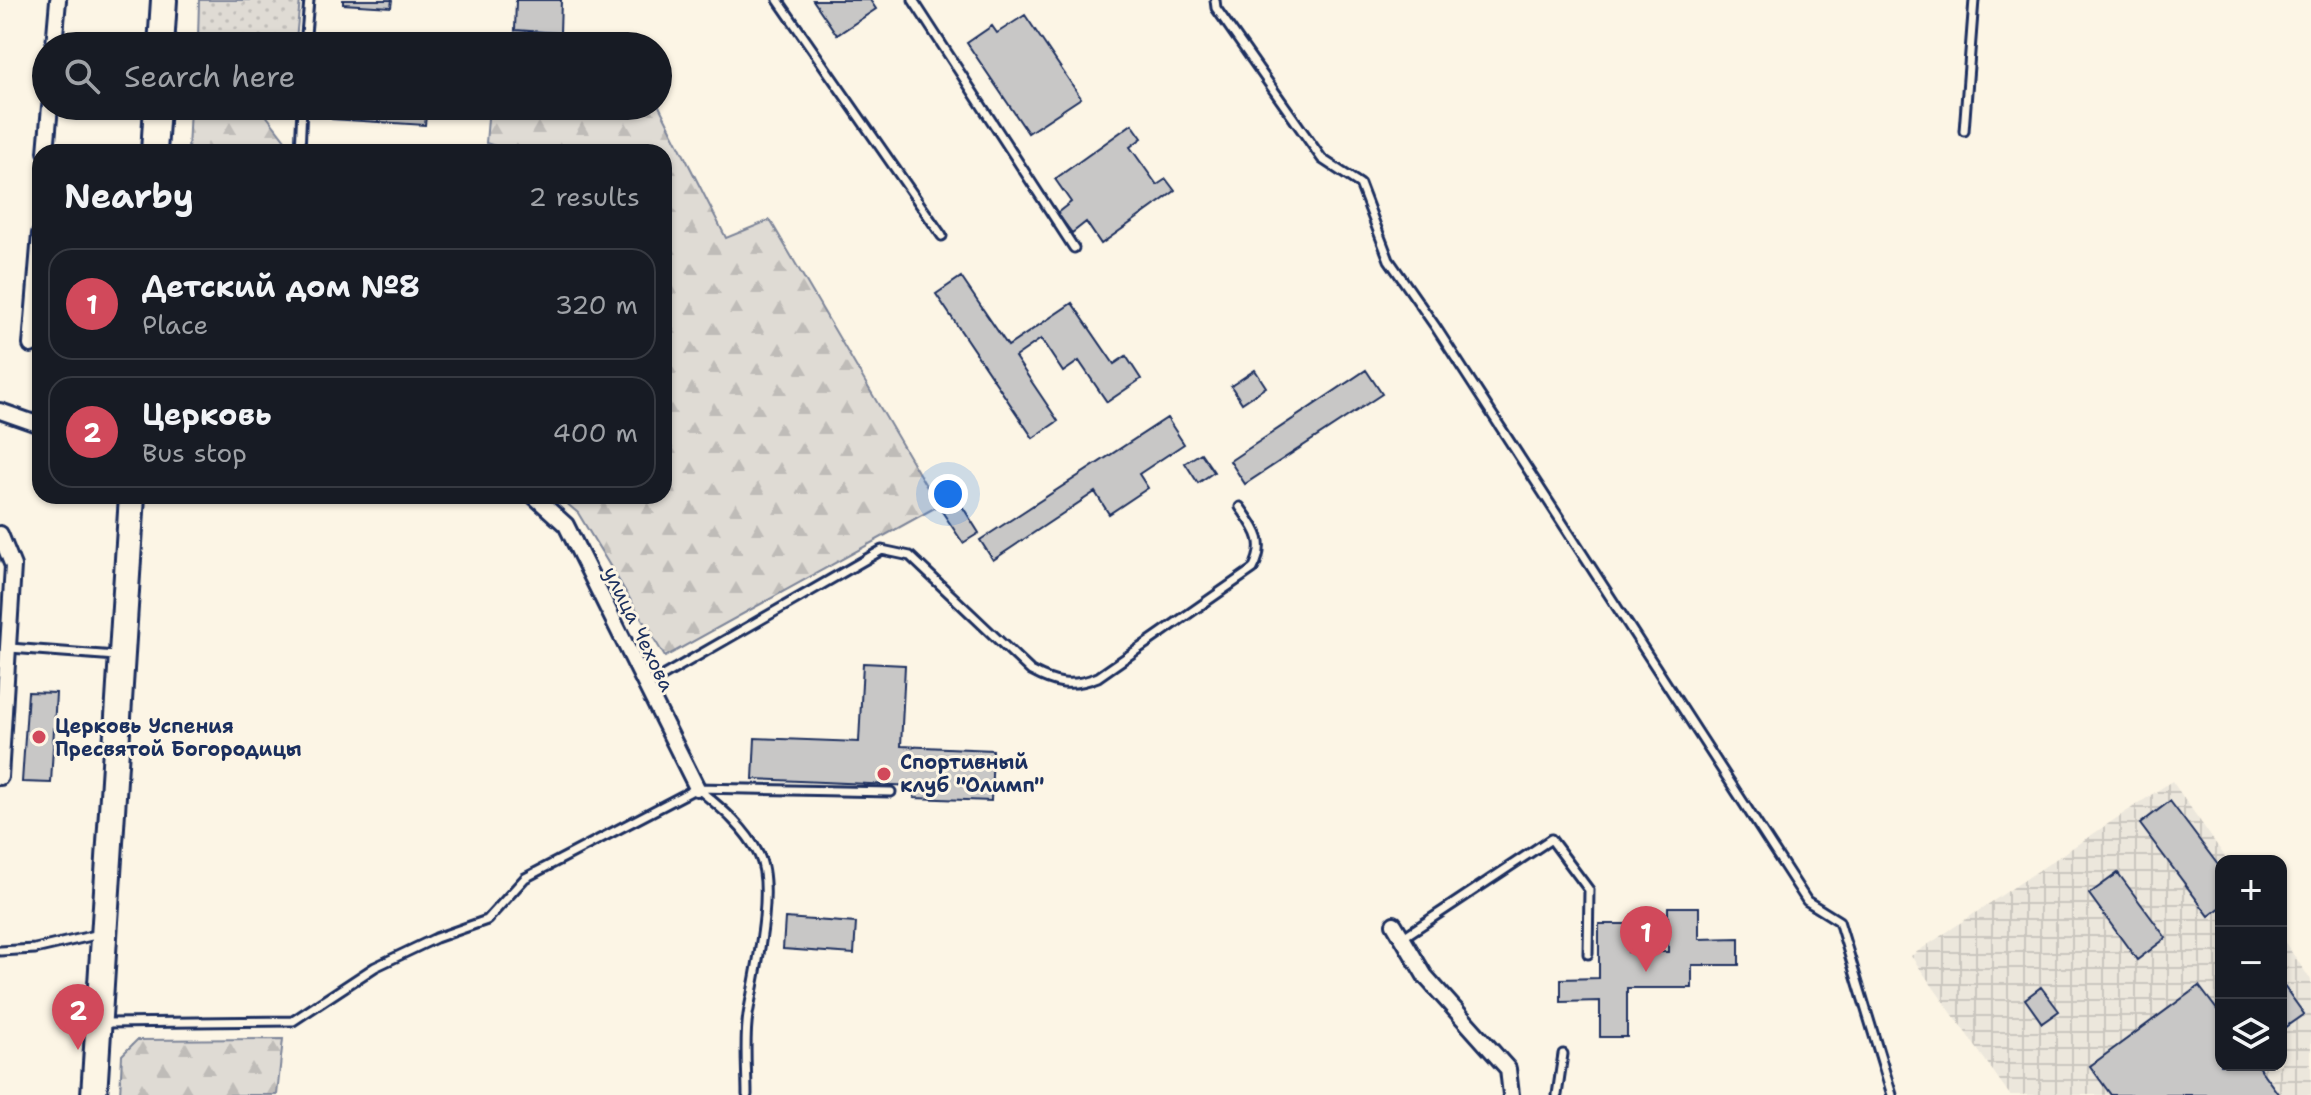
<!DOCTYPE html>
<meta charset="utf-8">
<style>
body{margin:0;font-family:"Shantell Sans",sans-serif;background:#242831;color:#f1f3f6}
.controls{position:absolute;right:24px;bottom:24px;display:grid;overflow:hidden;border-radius:16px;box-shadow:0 2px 6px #0004}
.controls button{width:72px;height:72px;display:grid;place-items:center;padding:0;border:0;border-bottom:2px solid #363941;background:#171b24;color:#f1f3f6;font:40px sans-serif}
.you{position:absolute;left:948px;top:494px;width:28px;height:28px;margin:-20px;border:6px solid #fff;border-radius:50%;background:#1a73e8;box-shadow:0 0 0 12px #1a73e833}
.badge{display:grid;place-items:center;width:52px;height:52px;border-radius:50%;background:#d1495b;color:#fff;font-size:26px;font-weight:700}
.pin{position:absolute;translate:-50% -66px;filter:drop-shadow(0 2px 4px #0008)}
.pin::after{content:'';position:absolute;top:42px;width:28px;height:24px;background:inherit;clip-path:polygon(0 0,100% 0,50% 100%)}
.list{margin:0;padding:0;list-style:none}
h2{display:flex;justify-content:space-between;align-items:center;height:104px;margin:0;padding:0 32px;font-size:34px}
h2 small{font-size:26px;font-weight:400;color:#9ea1a6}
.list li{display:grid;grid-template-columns:52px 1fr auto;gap:24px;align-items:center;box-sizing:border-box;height:112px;margin:0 16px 16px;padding:0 16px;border:2px solid #363941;border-radius:24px}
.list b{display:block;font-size:30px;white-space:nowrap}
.list p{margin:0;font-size:26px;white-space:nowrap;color:#9ea1a6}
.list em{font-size:26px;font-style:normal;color:#9ea1a6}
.icon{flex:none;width:44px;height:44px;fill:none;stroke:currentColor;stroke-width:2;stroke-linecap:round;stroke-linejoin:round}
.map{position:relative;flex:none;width:2311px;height:1095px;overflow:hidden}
.search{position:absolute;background:#171b24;box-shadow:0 2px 6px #0004;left:32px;top:32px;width:640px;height:88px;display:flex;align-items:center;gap:20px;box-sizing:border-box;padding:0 28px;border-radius:44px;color:#9ea1a6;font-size:30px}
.panel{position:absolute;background:#171b24;box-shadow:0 2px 6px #0004;left:32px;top:144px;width:640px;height:360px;border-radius:24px}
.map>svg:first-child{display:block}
</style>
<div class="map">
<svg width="2311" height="1095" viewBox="0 0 2311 1095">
<defs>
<pattern id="industrial-grid" width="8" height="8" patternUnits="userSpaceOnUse" patternTransform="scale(2)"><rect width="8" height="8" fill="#ece7dc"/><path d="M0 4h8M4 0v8" fill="none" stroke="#cac6bf"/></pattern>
<pattern id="grass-dots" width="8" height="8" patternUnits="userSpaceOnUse" patternTransform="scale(2)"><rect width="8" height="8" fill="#dfdbd4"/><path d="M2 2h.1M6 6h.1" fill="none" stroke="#bfbcb8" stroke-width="1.8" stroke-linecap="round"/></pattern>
<pattern id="forest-firs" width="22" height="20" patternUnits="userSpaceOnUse" patternTransform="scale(2)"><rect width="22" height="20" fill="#dfdbd4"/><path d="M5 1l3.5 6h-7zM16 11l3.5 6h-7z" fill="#bfbcb8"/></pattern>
</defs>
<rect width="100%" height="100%" fill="#fcf5e5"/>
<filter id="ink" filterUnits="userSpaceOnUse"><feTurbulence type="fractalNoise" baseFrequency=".0125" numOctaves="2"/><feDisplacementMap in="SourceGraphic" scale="16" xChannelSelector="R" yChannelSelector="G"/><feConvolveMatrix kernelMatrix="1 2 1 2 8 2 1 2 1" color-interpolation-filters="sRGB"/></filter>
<g filter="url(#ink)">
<path fill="url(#industrial-grid)" d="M2172 781 2228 861H2221V1065H2281V937L2311 980V1095H2010L1911 956Z"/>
<path fill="url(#grass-dots)" stroke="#7d8599" stroke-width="2" d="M199 0H300L296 39H198Z"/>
<path fill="url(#forest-firs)" stroke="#7d8599" stroke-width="2" d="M515 30 560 33 591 46H513Z
M658 104 726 238 770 220 938 506 665 657 578 513 558 496H664V152H514L486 143 489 106Z
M190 106H259L288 144 287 152H188Z
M283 1039 277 1095H120L122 1055 137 1040Z"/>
<path fill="#c8c7c6" stroke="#1b2f5e" stroke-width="2" d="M343 0H392L391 7 343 4Z
M516 0H561L560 33 515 30Z
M813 0H870L876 9 837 35Z
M1025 15 1081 98 1028 133 967 43 992 26 997 33Z
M333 106H427L425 125 332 119Z
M1132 124 1142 138 1130 147 1157 185 1166 179 1175 191 1101 244 1086 222 1072 233 1057 213 1071 202 1055 179Z
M961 277 1008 346 1072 303 1114 364 1126 356 1141 379 1107 402 1079 361 1063 372 1041 339 1015 357 1058 421 1033 438 936 294Z
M1255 370 1266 387 1242 403 1231 386Z
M1366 370 1382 394 1245 484 1230 461Z
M1167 418 1184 444 1139 474 1148 488 1109 514 1095 492 993 560 980 540Z
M1201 453 1214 472 1198 483 1185 463Z
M952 490 979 533 963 543 935 501Z
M863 663 905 665 901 746 993 750 991 801 914 798 915 786 753 779 755 738 859 742Z
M28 692 56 693 51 783 22 782Z
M2170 801 2221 869V907L2209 916 2140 824Z
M2118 873 2166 938 2137 960 2089 894Z
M1668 907H1699V939L1739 938V965H1692V988H1627V1037H1600V1001L1561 1002V979L1599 978V924H1628V952H1668Z
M785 918 856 923 854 954 783 949Z
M2281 982 2304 1014 2281 1030Z
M2199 986 2221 1015V1065H2257L2279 1095H2111L2090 1066Z
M2041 987 2059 1011 2042 1023 2025 999Z"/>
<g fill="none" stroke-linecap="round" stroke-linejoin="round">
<defs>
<path id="lane" d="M778 0 942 236
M913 0 1074 248
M1215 0 1216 8 1322 159 1360 184 1389 260 1435 326 1807 901 1839 921 1892 1095
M305 46 309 0
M1964 131 1974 0
M300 152 302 106
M10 648 116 656
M647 685 882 550 910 556 1031 671C1055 684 1071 688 1098 677L1253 569C1267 542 1256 530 1240 507
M697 788C720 807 745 827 759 855 776 889 754 978 748 1015 744 1040 747 1069 747 1095
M1402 938 1551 839 1589 890 1588 954
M0 951 35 949 100 934
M105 1023 293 1021 375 967 436 938 487 920 525 878 697 788 891 792
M1557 1095 1563 1054"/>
<path id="street" d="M54 46 58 0
M46 152 50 106
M31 345 40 234
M0 411 40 425
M534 496 566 525 697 788
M0 534 13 566 0 777
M1394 924 1425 976 1508 1069 1511 1095"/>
<path id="primary" d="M161 46 164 0
M154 152 157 106
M94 1095 132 496"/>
</defs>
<use href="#lane" stroke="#1b2f5e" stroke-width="13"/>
<use href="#street" stroke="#1b2f5e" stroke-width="20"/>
<use href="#primary" stroke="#1b2f5e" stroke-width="30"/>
<use href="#lane" stroke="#fcf5e5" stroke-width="7"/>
<use href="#street" stroke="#fcf5e5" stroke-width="14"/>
<use href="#primary" stroke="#fcf5e5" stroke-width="24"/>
</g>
</g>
<g fill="#d1495b" stroke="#fcf5e5" stroke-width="3">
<circle cx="39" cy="737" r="8"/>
<circle cx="884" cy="774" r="8"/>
</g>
<g text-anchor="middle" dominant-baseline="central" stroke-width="6" stroke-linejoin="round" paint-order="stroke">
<g font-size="20" fill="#1b2f5e" stroke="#fcf5e5">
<text transform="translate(639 629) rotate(64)">улица Чехова</text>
</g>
<g font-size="20" font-weight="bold" fill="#1b2f5e" stroke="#fcf5e5" text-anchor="start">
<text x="55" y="726">Церковь Успения<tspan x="55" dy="23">Пресвятой Богородицы</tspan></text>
<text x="900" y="762">Спортивный<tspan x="900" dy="23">клуб "Олимп"</tspan></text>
</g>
</g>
</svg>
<div class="controls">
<button>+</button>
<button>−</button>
<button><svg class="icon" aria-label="layers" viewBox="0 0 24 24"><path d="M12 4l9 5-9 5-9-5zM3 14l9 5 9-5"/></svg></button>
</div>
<div class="you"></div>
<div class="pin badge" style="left:1646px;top:972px">1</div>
<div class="pin badge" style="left:78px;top:1050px">2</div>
<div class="search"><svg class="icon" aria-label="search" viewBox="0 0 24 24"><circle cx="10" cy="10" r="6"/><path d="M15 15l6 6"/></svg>Search here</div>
<section class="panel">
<h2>Nearby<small>2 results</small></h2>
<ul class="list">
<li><span class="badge">1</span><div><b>Детский дом №8</b><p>Place</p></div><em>320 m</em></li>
<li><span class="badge">2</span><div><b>Церковь</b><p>Bus stop</p></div><em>400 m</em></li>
</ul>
</section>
</div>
